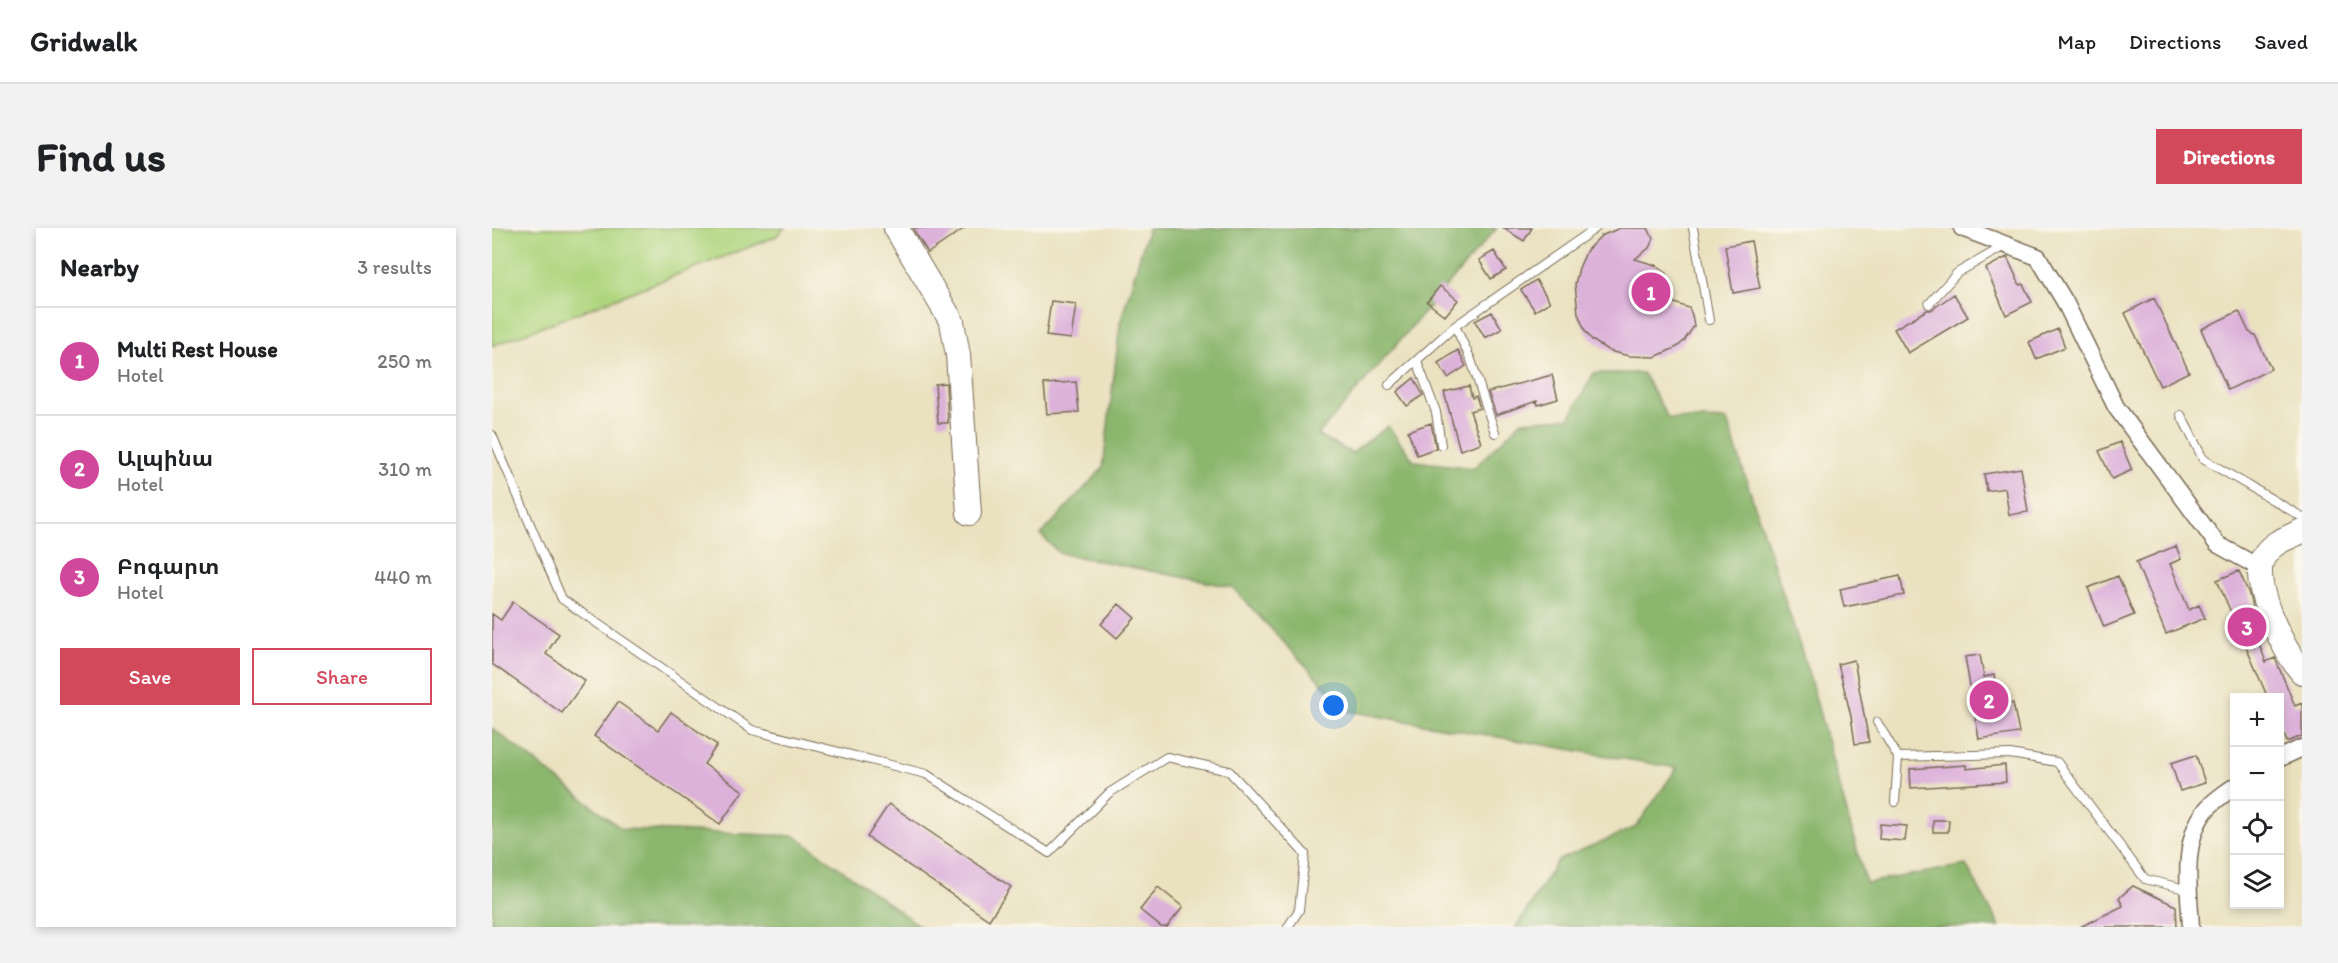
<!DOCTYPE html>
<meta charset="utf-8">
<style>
body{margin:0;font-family:Itim,"Noto Sans Armenian",sans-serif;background:#f2f2f2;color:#202124}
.controls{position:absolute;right:18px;bottom:18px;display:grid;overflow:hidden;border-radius:0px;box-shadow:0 3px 9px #0003}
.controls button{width:54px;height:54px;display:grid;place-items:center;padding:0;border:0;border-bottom:2px solid #e0e0e0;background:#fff;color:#202124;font:30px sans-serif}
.you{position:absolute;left:842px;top:478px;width:21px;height:21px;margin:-15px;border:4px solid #fff;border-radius:50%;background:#1a73e8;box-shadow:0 0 0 9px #1a73e833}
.badge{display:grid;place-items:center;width:39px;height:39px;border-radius:50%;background:#d1495b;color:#fff;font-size:20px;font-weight:700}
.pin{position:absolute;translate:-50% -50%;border:3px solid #fff;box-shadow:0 2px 6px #0006}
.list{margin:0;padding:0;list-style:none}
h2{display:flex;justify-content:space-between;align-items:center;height:78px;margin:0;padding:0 24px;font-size:26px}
h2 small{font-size:20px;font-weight:400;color:#757577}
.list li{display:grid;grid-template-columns:39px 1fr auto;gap:18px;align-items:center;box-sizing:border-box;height:108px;padding:0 24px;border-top:2px solid #e0e0e0}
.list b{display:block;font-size:22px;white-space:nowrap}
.list p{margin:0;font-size:20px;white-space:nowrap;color:#757577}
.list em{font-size:20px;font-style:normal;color:#757577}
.actions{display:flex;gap:12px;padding:18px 24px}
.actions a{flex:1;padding:14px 0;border:2px solid #d1495b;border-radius:0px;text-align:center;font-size:21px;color:#d1495b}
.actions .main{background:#d1495b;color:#fff}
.icon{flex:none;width:33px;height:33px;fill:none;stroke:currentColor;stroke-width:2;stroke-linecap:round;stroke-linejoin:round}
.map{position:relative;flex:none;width:1810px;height:699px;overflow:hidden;border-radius:0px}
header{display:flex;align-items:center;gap:36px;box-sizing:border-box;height:84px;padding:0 30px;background:#fff;border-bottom:2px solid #e0e0e0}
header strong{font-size:28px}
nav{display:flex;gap:33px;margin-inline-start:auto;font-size:21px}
.intro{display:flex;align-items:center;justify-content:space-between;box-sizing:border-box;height:144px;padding:0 36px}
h1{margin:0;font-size:42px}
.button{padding:15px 27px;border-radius:0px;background:#d1495b;color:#fff;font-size:21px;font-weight:700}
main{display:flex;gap:36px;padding:0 36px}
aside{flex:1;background:#fff;border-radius:0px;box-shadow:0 3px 9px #0003}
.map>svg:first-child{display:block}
</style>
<header>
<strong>Gridwalk</strong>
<nav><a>Map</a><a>Directions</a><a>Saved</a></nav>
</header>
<div class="intro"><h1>Find us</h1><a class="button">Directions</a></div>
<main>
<aside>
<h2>Nearby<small>3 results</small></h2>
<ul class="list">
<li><span class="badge" style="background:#d1479c">1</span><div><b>Multi Rest House</b><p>Hotel</p></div><em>250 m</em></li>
<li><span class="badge" style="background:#d1479c">2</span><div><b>Ալպինա</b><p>Hotel</p></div><em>310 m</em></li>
<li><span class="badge" style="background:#d1479c">3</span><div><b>Բոգարտ</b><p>Hotel</p></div><em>440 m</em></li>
</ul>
<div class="actions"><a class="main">Save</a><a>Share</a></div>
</aside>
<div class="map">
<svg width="1810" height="699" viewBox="0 0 1810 699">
<rect width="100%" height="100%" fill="#fbf7ec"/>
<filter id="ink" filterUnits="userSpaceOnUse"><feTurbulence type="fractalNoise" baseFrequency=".0167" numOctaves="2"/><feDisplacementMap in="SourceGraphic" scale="12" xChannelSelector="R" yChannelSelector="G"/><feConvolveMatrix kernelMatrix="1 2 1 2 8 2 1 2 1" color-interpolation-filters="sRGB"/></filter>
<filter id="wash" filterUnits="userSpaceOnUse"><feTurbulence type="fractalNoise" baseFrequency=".008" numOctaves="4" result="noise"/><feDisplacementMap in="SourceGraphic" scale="24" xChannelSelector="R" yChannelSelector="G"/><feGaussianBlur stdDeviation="1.35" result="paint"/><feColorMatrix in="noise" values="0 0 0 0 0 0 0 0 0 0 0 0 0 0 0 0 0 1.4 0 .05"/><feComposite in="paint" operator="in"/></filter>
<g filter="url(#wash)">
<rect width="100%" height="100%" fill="#eae1bf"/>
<path fill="#afd57e" stroke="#75804e" stroke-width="1.5" d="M0 0H293L283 9 0 118Z"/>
<path fill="#8bb66d" stroke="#637046" stroke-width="1.5" d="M656 0H1005L826 207 860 225 896 198 922 233 982 240 1030 193 1077 190 1102 145H1151L1176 190 1235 192 1316 443 1374 655 1474 637 1508 699H1024L1066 632 1144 599 1185 540 856 483 740 359 567 325 549 307 611 240 628 96Z
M0 500 130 601 303 608 429 699H0Z"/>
<g id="blocks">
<path fill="#dcb1da" d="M473 0 436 25 421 1 422 0Z
M1011 0H1040L1032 13Z
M1128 0H1156L1161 11 1157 20 1143 31 1163 37 1173 44 1176 51 1177 73 1197 80 1200 87 1202 98 1192 113 1185 119 1163 129 1137 128 1117 123 1100 112 1093 103 1086 85 1083 56 1087 40 1095 22 1109 8Z
M1259 13 1268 60 1241 65 1233 18Z
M1002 23 1014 42 999 51 987 32Z
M1515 29 1528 57 1531 56 1540 74 1514 87 1494 40Z
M1044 52 1058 74 1043 83 1029 62Z
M948 58 966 72 953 88 935 74Z
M1462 66 1476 89 1416 125 1402 101 1435 82H1439Z
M1662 70 1697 144 1668 158 1633 85Z
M559 73 584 76 579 111 554 108Z
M1747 83 1757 104 1763 107 1779 141 1736 162 1709 101Z
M1000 84 1010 101 993 110 983 93Z
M1566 101 1573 119 1544 131 1537 114Z
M966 122 974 138 956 150 946 135Z
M1060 147 1066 171 1046 177 1045 173 1004 187 996 164Z
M922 150 931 167 915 178 905 164Z
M584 154 587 184 555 186 552 156Z
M454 155 456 195H446L443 156Z
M977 158 980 170 984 168 988 180 978 183 989 215 968 222 952 164Z
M939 195 944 220 925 227 916 203Z
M1628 214 1640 242 1620 251 1607 223Z
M1529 240 1536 284 1517 287 1513 260 1495 263 1492 246Z
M1684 318 1689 331 1678 336 1697 382 1707 377 1713 390 1674 406 1644 334Z
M1747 343 1757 366 1760 380 1756 381 1768 409 1765 410 1774 434 1783 430 1803 478 1810 475V508L1795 514 1788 496V470H1776L1725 352Z
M1408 348 1412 367 1352 379 1348 361Z
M1626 348 1642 387 1612 399 1596 360Z
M21 374 67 406 54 426 93 453 70 485 0 436V386L9 392Z
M627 376 643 390 625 410 609 396Z
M1488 427 1492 449 1502 447 1506 468 1513 467 1515 476 1521 475 1527 505 1487 511 1473 429Z
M1362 432 1377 514 1363 516 1359 488 1346 436Z
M126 474 166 502 179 484 225 517 212 536 251 563 228 596 102 508Z
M1704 527 1713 555 1688 563 1679 535Z
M1474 537V541L1513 537 1514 554 1419 560 1418 541Z
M397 576 519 659 497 692 375 609Z
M1441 592H1457L1456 604H1441Z
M1388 596 1415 598 1413 613 1387 611Z
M1641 658 1684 678 1685 699H1588L1631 678 1627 670Z
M666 659 691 679 675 699H669L648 682Z"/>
</g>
</g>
<g filter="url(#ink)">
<use href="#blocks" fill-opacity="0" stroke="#786a56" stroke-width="1.5"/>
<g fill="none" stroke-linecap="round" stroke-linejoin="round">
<defs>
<path id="lane" d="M1201 0 1217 92
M1437 76 1465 45 1514 17
M963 98 979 132 1003 205
M925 133 944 184 949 217
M897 157 963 98 1104 0
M1689 187 1711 231 1810 289
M0 207 70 371 260 502 434 546 557 625 617 565 675 529 737 543 813 626 807 682 796 699
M1385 494 1406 529 1518 526 1565 534 1653 651 1697 662
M1403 574 1406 529"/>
<path id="street" d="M1470 0 1546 29 1573 74 1624 179 1725 316 1768 340
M1788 530 1810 520
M1699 699C1697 662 1689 613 1714 582 1721 573 1733 565 1742 559"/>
<path id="secondary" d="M404 0 460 94 466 127 477 285
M1810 303C1796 310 1780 314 1772 328 1756 353 1792 424 1810 444"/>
</defs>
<use href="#lane" stroke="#786a56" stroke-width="10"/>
<use href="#street" stroke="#786a56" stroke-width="19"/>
<use href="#secondary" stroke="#786a56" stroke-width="26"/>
<use href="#lane" stroke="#fff" stroke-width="8"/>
<use href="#street" stroke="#fff" stroke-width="16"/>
<use href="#secondary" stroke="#fff" stroke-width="24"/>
</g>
</g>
</svg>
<div class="controls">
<button>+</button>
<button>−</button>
<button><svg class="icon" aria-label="locate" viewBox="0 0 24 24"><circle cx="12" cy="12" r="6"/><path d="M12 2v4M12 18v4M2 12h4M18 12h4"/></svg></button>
<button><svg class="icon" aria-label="layers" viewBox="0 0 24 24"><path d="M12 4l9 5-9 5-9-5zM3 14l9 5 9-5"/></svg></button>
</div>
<div class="you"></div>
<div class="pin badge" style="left:1159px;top:64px;background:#d1479c">1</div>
<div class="pin badge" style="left:1497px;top:472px;background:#d1479c">2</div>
<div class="pin badge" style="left:1755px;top:399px;background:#d1479c">3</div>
</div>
</main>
